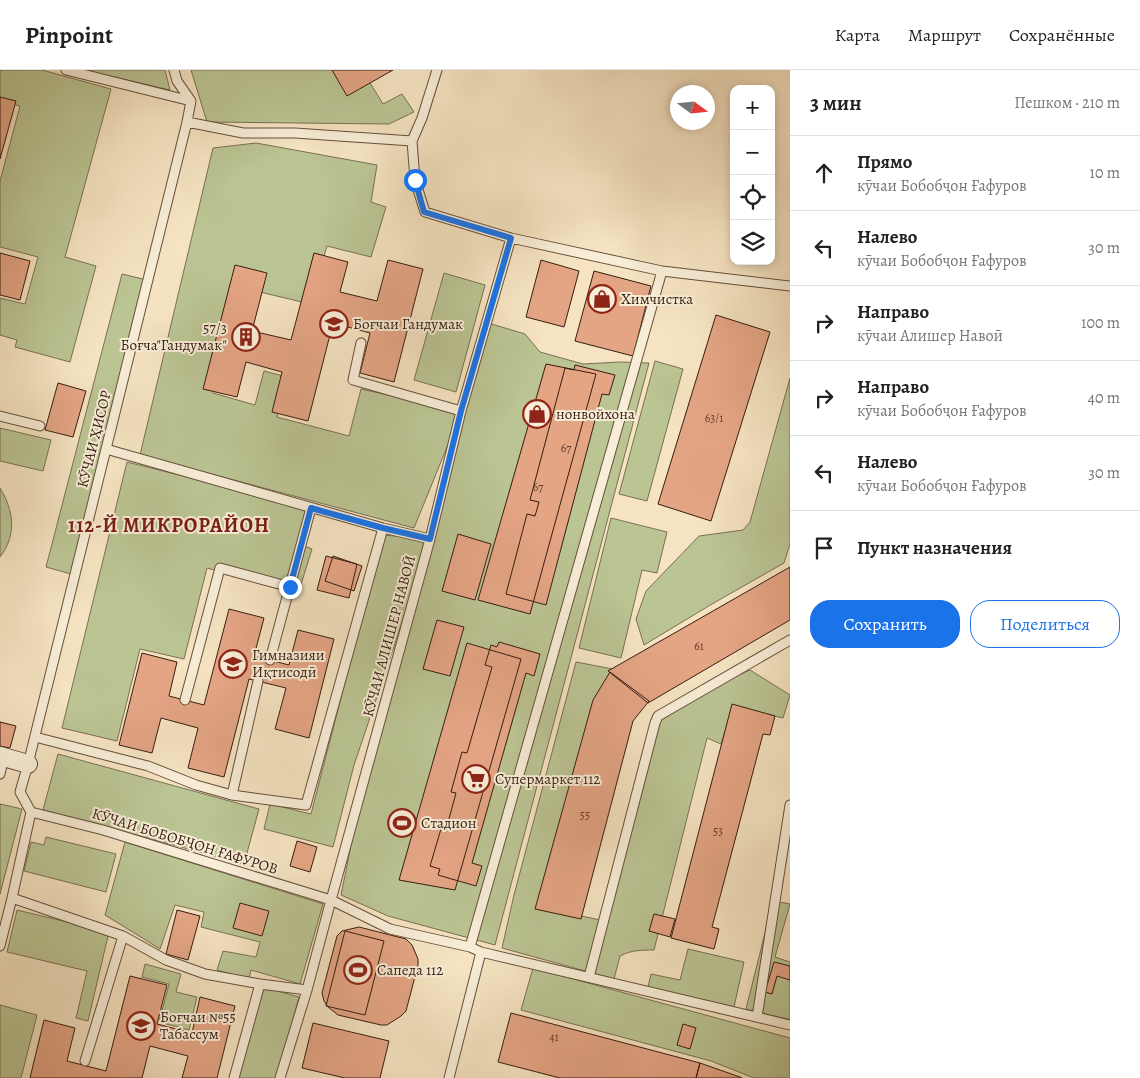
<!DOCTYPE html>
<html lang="ru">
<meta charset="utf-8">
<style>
body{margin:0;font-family:Alegreya,serif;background:#f6f6f6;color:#222}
.controls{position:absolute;right:15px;top:15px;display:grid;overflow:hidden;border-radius:10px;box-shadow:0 2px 8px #0003}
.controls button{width:45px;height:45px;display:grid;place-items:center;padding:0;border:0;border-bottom:1px solid #e0e0e0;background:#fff;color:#222;font:25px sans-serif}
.compass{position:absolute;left:670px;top:15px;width:45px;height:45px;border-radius:50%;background:#fff;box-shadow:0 2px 8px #0003;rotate:105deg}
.stop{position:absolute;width:15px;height:15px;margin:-11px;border:4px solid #1a73e8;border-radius:50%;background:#fff}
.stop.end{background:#1a73e8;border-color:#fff;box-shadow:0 1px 5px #0008}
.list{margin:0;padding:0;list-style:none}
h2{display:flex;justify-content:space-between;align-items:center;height:65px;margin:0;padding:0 20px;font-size:21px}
h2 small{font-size:16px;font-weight:400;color:#767676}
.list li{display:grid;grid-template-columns:32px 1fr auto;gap:15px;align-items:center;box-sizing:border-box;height:75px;padding:0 20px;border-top:1px solid #e0e0e0}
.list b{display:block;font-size:19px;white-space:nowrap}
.list p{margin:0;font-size:16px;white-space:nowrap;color:#767676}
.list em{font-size:16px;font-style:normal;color:#767676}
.actions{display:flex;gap:10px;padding:15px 20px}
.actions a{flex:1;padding:11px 0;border:1px solid #1a73e8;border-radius:20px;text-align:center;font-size:18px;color:#1a73e8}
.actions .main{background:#1a73e8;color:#fff}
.icon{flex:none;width:28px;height:28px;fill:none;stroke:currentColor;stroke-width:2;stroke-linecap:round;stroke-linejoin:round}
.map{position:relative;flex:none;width:790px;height:1008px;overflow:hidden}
header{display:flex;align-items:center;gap:30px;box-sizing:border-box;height:70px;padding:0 25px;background:#fff;border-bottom:1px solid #e0e0e0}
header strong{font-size:24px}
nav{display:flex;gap:28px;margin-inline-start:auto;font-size:18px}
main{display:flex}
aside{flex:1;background:#fff}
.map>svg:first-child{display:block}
</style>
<header>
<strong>Pinpoint</strong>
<nav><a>Карта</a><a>Маршрут</a><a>Сохранённые</a></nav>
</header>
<main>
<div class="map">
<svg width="790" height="1008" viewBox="0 0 790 1008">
<rect width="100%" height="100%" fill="#f5e3c1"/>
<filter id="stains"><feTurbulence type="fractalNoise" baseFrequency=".004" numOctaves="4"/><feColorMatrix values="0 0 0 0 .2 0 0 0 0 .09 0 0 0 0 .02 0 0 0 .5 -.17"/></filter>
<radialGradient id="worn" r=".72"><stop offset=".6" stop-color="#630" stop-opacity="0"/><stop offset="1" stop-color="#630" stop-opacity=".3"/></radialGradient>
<path fill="#bbc493" stroke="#797052" d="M0 0H42L111 19 65 187 96 196 70 292 15 277 17 270 0 265V228L25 234 38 187 0 177V111L20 36 0 31Z
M84 0H165L170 20Z
M191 0H362L383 34 402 24 414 42 389 54 207 52Z
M256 73 377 95 371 132 386 137 371 187 327 176 310 234 239 217 213 323 255 335 264 301 287 307 277 347 349 366 361 319 461 341 485 252 525 264 540 282 583 294 620 292 649 293 495 875 388 846 341 825 362 721 414 517 354 695 333 777 264 759 270 734 311 744 383 465 427 469 458 350 414 458 140 385 213 78Z
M444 203 485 215 456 322 414 310Z
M122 204 147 210 71 504 46 497Z
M655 291 683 299 647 431 619 424Z
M790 308V474L784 493 712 534 644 575 636 549 646 521 699 466 743 460 750 452Z
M0 358 51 370 43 401 0 391Z
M127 392 308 437 299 474 312 479 298 524 207 498 184 589 140 579 117 671 62 658Z
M0 418C14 441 17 465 0 487Z
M611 448 667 462 657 503 642 500 621 588 579 578Z
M576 592 623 601 567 843 605 851 658 652 724 612 750 600 790 625 783 648 733 637 721 674 707 668 654 880C642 880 631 880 620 886L614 909 502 878 514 825Z
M58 684 259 739 244 794 43 740Z
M0 734 22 739 0 824Z
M46 767 116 784 106 822 24 801 31 772 44 775Z
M125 772 323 834 300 914 251 900 249 909 217 900 223 881 256 887 260 872 201 857 204 842 175 835 160 879 105 845Z
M773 831 790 834 775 887 790 892V950L746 939Z
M17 840 109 862 88 951 76 948 87 901 7 882Z
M688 879 744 892 734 937 648 917 651 904 680 910Z
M145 894 181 904 176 922 197 927 189 960 159 952 169 914 142 907Z
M533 898 790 968V1008H754L711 991 521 940Z
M263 917 299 927 277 1008H238Z
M0 935 37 945 21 1008H0Z"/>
<path fill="#e4a585" stroke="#371c10" d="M332 0H393L347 26Z
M0 27 16 31 0 89Z
M0 183 30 191 20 230 0 225Z
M314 183 348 192 340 222 377 231 388 190 423 199 394 312 360 303 370 263 333 253 308 351 272 342 282 302 246 292 237 327 203 319 235 195 267 203 252 261 291 270Z
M541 190 579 201 564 257 526 247Z
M594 201 651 216 633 286 575 271Z
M716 245 770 262 711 451 658 434Z
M546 294 596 304 530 544 478 530Z
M575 295 615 305 609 325 602 324 546 535 506 524 527 444 535 446 539 432 530 430 565 298 574 300Z
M58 313 86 321 73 367 45 360Z
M458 464 491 474 475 530 442 521Z
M326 486 357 494 349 528 317 520Z
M333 486 362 496 354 521 325 511Z
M790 497V550L648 633 608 601Z
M229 539 264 548 254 586 289 595 298 560 334 569 309 668 275 659 286 618 249 609 224 707 188 698 198 658 161 648 152 683 119 675 142 583 177 592 169 626 204 635Z
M437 550 464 557 450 606 423 599Z
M499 572 540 584 534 606 526 603 472 793 482 796 476 816 438 805 440 799 430 796 441 759 446 760 456 723 451 722 462 682 467 683 492 597 485 595 491 575 497 577Z
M467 573 521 589 455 820 399 810Z
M610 602 649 631 633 651 581 849 535 839 593 630Z
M732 634 775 646 770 665 763 664 712 857 719 859 714 879 671 868Z
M0 652 16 656 10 678 0 676Z
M297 771 317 777 310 802 290 796Z
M240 833 269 841 262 866 233 858Z
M177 840 200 846 188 890 166 884Z
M654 844 675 849 670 867 649 861Z
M359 857 406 869 412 875 418 889V895L406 941 401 946 387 955H381L338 945 328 937 324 931 322 923 337 866 342 861Z
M345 861 384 871 365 945 326 936Z
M774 892 790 896V910L777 906 772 924 765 922Z
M130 906 167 915 157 954 192 963 200 927 235 936 217 1008H182L188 986 150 976 142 1008H30L44 950 75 958 67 991 106 1001Z
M511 943 700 993 696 1008H560L498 992Z
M313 953 389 971 380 1008H345L302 998Z
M683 954 696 958 690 979 677 975Z
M700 993 740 1007 742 1008H696Z"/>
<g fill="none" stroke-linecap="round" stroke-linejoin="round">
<defs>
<path id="lane" d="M66 0 191 31
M187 52 243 63H295L412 71 422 48 437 0
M412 71 415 110 425 142 511 168
M790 216 662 201 511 168 461 341 430 469 331 830 390 859 470 877 481 882 790 955
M361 273 353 310 461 341
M0 346 40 356
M106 379 383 458 430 469
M270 590 311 438
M185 630 220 498 290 517
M35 667 148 696 196 715 232 725 306 735 383 458
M0 704 4 687
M232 725 258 611
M31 742 103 760 331 830 307 920 280 1008
M12 828 123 866 166 890 205 904 260 914 307 920
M0 876 12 828 31 742 20 722 28 694 187 52 191 31 177 11 174 0
M470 877 662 201
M589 907 655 653 658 646 790 570
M757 947 790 735
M85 991 123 866
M234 1008 260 914
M449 1008 481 882"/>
<path id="street" d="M0 686 28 694"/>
</defs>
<use href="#lane" stroke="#664e3c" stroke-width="11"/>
<use href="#street" stroke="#664e3c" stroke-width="20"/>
<use href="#lane" stroke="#f8edd7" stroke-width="9"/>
<use href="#street" stroke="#f8edd7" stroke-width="18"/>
</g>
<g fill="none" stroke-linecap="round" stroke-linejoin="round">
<path stroke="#1a73e8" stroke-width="6" d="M290 517 311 438 383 458 430 469 461 341 511 168 424 142 415 110"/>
</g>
<defs>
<symbol id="shop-ring" viewBox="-11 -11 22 22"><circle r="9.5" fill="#f8edd7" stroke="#8f2418" stroke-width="1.5"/><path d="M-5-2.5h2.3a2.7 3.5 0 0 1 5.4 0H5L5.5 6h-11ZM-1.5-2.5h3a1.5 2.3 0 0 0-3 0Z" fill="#8f2418"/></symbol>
<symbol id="school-ring" viewBox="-11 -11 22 22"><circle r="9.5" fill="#f8edd7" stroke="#8f2418" stroke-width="1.5"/><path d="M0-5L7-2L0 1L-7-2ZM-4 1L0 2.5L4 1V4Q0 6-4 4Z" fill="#8f2418"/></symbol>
<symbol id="building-ring" viewBox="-11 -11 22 22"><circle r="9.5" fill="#f8edd7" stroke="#8f2418" stroke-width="1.5"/><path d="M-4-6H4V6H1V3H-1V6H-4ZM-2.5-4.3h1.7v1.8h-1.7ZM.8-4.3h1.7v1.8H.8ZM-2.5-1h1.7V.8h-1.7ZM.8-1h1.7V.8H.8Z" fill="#8f2418"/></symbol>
<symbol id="university-ring" viewBox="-11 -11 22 22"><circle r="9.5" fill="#f8edd7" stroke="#8f2418" stroke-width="1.5"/><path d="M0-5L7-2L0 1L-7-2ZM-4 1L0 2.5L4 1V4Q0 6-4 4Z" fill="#8f2418"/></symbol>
<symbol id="supermarket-ring" viewBox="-11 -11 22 22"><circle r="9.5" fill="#f8edd7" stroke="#8f2418" stroke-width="1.5"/><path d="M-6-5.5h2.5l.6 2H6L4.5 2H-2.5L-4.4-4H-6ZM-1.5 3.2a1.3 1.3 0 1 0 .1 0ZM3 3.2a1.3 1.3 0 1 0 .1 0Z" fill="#8f2418"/></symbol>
<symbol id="stadium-ring" viewBox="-11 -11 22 22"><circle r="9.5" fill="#f8edd7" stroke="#8f2418" stroke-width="1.5"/><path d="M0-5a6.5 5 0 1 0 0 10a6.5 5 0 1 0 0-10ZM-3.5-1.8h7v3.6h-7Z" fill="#8f2418"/></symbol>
</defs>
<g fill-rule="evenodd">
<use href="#shop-ring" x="586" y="213" width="32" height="32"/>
<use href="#school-ring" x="318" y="238" width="32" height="32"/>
<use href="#building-ring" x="230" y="251" width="32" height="32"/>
<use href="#shop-ring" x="521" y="328" width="32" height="32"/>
<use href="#university-ring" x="217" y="578" width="32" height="32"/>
<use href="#supermarket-ring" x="460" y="693" width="32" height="32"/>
<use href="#stadium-ring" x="386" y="737" width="32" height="32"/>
<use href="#stadium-ring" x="342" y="884" width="32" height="32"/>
<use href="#school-ring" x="125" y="940" width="32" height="32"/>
</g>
<g text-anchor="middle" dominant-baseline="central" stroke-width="4" stroke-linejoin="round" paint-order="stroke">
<g font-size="12" fill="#623e2d">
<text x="714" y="348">63/1</text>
<text x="566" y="378">67</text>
<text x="538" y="417">67</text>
<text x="699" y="576">61</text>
<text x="585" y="745">55</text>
<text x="718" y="761">53</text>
<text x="554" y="967">41</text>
</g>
<g font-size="15" fill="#371c10" stroke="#f8edd7" text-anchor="start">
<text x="621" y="229">Химчистка</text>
<text x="353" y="254">Боғчаи Гандумак</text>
<text x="227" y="258" text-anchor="end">57/3<tspan x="227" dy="17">Боғча"Гандумак"</tspan></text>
<text x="556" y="344">нонвойхона</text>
<text x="252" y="585">Гимназияи<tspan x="252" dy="17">Иқтисодӣ</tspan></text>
<text x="495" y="709">Супермаркет 112</text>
<text x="421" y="753">Стадион</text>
<text x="377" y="900">Сапеда 112</text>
<text x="160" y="947">Боғчаи №55<tspan x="160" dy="17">Табассум</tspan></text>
</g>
<g font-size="15" fill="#371c10" stroke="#f8edd7">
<text transform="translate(94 369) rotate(-76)">КӮЧАИ ҲИСОР</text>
<text transform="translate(389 566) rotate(-75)">КӮЧАИ АЛИШЕР НАВОӢ</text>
<text transform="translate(185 771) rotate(17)">КӮЧАИ БОБОБҶОН ҒАФУРОВ</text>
</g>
<g font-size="20" font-weight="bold" letter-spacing="1" fill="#7a1f14" stroke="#f8edd7">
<text x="169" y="455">112-Й МИКРОРАЙОН</text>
</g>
</g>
<rect width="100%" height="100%" filter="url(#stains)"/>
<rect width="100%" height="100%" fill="url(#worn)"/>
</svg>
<div class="controls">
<button>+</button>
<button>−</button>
<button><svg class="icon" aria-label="locate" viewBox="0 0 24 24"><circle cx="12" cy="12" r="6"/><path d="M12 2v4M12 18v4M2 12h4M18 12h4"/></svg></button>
<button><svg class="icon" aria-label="layers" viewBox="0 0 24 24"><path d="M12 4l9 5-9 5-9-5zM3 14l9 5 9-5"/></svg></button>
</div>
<svg class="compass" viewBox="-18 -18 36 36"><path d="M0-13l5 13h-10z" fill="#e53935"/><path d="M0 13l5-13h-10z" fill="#767676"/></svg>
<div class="stop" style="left:415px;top:110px"></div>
<div class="stop end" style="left:290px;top:517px"></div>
</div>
<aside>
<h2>3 мин<small>Пешком · 210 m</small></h2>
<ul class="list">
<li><svg class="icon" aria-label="ahead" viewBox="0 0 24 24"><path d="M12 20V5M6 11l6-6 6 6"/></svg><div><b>Прямо</b><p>кӯчаи Бобобҷон Ғафуров</p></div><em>10 m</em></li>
<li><svg class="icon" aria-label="left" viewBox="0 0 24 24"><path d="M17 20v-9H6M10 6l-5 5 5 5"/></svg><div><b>Налево</b><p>кӯчаи Бобобҷон Ғафуров</p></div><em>30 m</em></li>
<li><svg class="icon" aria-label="right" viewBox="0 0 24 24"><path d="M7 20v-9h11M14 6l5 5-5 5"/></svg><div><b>Направо</b><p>кӯчаи Алишер Навоӣ</p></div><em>100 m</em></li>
<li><svg class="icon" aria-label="right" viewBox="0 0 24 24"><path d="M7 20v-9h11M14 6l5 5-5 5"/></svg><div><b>Направо</b><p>кӯчаи Бобобҷон Ғафуров</p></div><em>40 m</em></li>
<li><svg class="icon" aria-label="left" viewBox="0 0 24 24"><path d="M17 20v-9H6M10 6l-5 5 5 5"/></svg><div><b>Налево</b><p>кӯчаи Бобобҷон Ғафуров</p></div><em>30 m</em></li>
<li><svg class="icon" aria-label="arrive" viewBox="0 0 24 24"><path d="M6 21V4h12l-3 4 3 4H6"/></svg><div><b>Пункт назначения</b></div></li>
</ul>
<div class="actions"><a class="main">Сохранить</a><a>Поделиться</a></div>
</aside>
</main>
